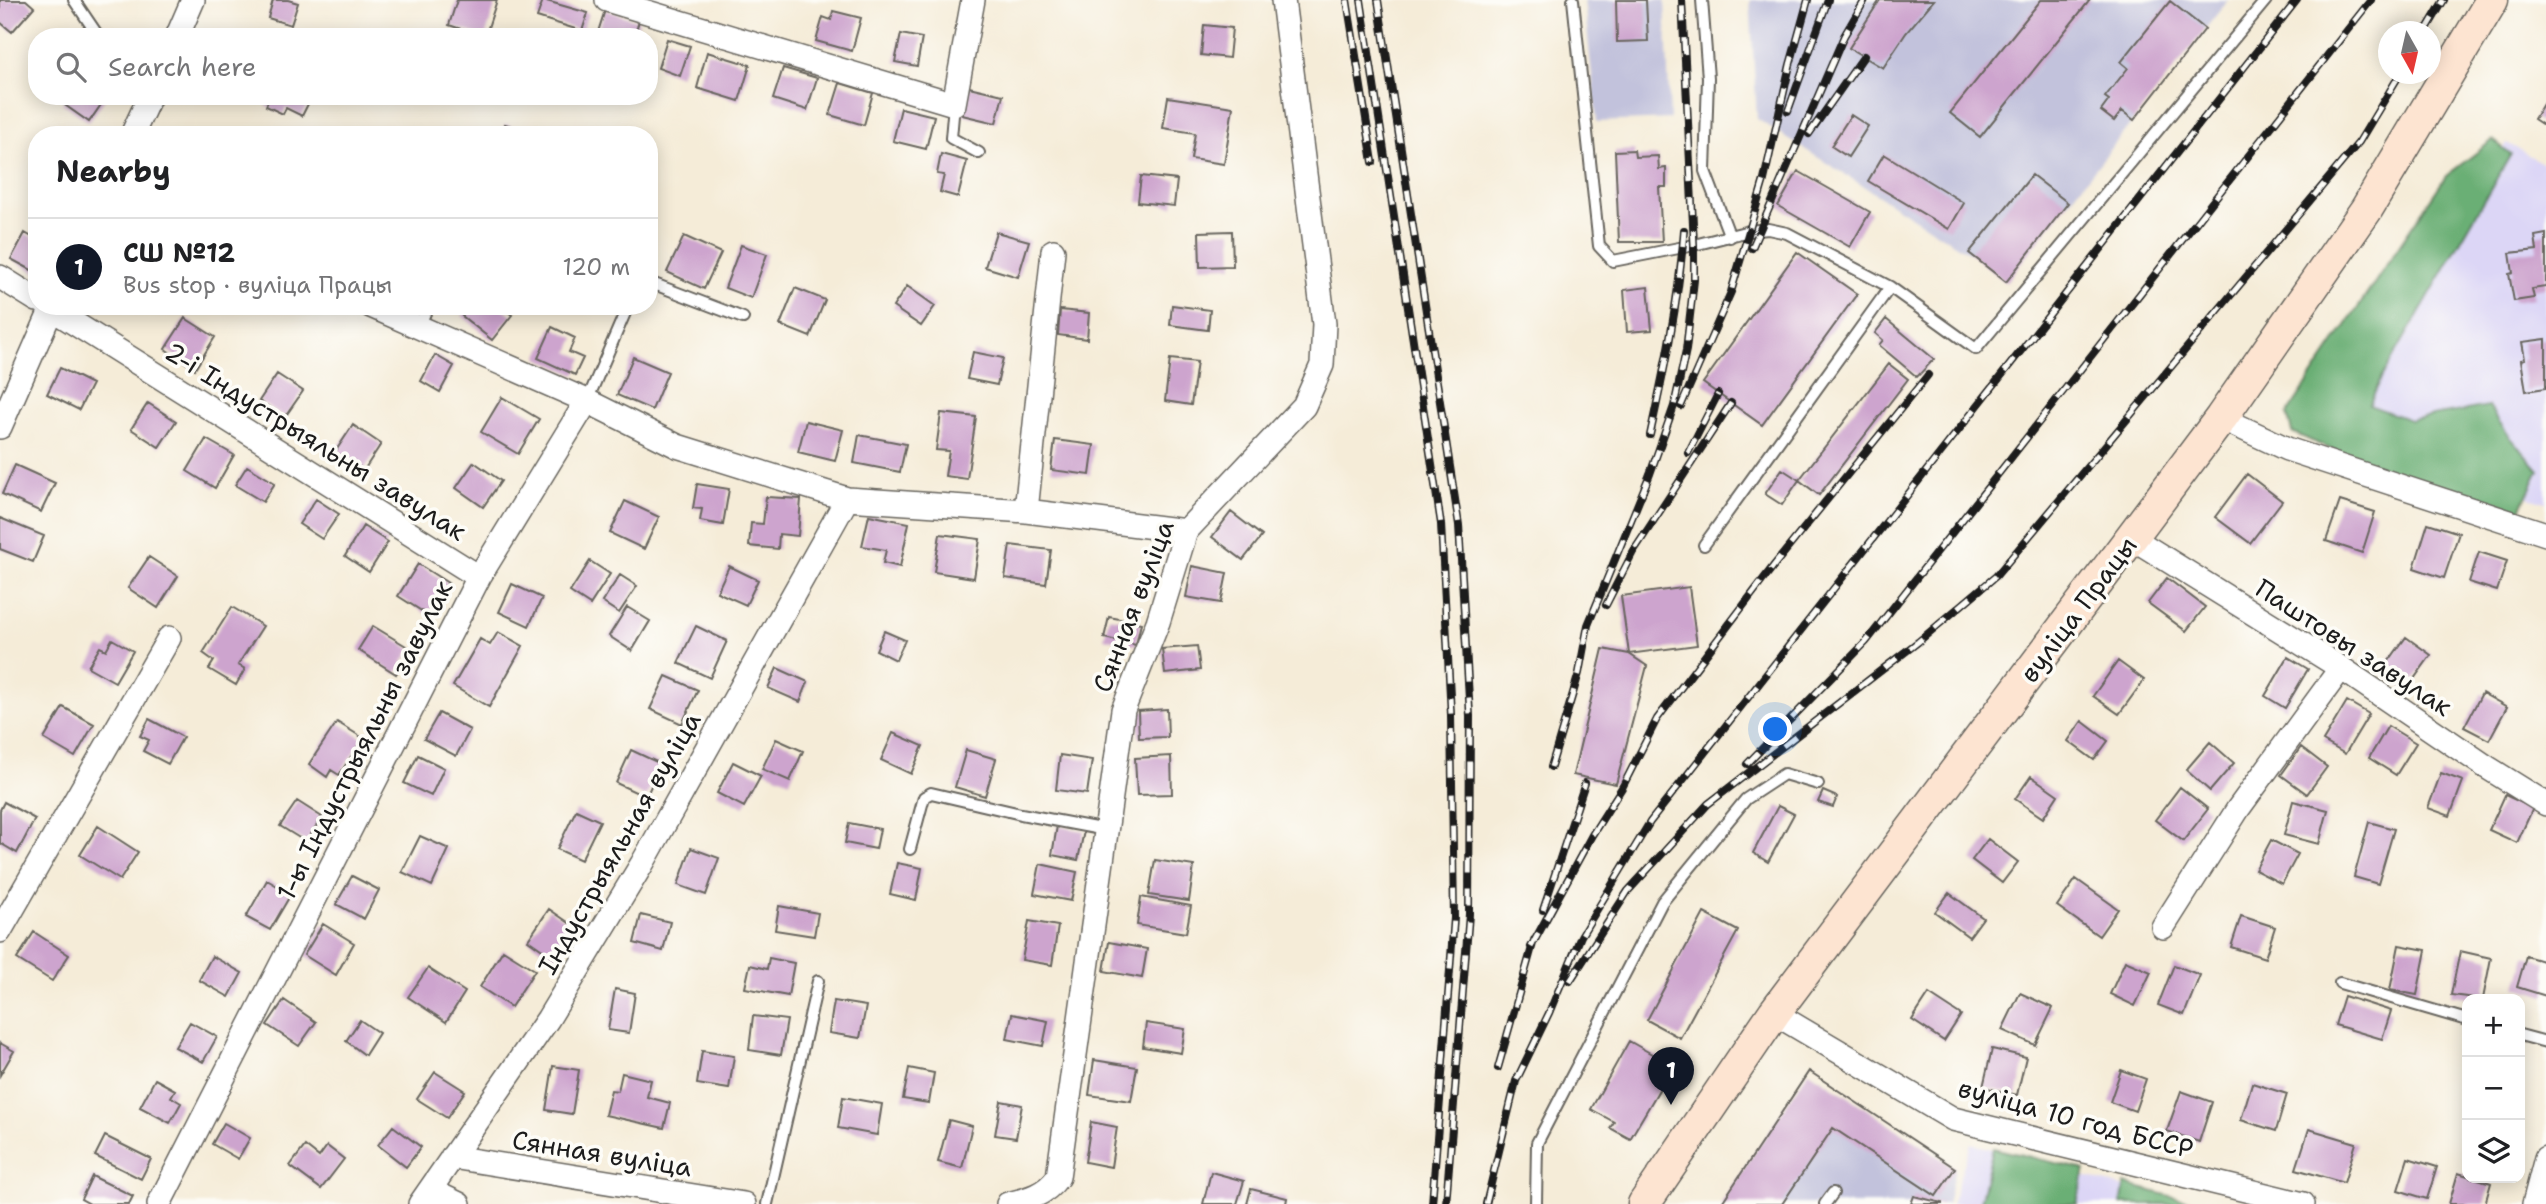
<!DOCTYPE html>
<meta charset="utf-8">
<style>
body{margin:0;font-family:"Shantell Sans",sans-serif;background:#f2f2f2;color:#202124}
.controls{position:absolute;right:21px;bottom:21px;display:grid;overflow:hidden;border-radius:14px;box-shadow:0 4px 18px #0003}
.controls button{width:63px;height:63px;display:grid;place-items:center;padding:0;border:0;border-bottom:2px solid #e0e0e0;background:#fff;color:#202124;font:35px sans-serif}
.compass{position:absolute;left:2378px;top:21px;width:63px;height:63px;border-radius:50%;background:#fff;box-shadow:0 4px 18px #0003;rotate:172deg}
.you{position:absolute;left:1776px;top:730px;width:24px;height:24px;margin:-18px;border:5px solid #fff;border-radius:50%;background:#1a73e8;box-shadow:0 0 0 10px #1a73e833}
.badge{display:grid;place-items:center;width:46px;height:46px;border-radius:50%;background:#111827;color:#fff;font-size:23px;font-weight:700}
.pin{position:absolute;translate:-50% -58px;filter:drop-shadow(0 2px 4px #0008)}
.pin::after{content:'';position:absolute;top:37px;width:24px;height:21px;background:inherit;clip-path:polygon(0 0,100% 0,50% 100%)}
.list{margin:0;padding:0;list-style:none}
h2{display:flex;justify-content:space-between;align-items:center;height:91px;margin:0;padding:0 28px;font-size:30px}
h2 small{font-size:23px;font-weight:400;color:#757577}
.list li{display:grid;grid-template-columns:46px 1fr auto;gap:21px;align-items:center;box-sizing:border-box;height:98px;padding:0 28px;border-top:2px solid #e0e0e0}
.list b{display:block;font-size:26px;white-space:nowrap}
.list p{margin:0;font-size:23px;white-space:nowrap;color:#757577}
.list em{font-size:23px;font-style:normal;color:#757577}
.icon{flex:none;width:38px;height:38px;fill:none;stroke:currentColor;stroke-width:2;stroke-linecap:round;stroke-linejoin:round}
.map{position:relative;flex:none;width:2546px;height:1204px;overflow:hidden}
.search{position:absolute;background:#fff;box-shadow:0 4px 18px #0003;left:28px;top:28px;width:630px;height:77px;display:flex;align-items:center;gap:18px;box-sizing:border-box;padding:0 24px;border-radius:28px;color:#757577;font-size:26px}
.panel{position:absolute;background:#fff;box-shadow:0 4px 18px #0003;left:28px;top:126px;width:630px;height:189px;border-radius:28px}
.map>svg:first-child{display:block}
</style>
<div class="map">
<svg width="2546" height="1204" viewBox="0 0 2546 1204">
<rect width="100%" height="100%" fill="#fdfcf7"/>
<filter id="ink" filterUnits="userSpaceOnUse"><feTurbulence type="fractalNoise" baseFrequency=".0143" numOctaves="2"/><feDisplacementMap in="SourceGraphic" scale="14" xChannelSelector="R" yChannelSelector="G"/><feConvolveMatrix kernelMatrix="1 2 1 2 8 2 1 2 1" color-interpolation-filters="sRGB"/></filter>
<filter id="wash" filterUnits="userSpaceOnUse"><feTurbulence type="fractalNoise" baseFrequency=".00686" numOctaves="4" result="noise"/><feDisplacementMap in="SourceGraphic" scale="28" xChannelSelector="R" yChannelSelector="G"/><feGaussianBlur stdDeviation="1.57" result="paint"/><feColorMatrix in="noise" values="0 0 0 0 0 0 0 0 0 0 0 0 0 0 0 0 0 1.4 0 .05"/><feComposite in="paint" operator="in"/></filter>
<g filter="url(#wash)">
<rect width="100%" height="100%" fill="#f5ecd8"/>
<path fill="#dcd6f6" d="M2507 143 2546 165V502L2413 465 2328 385Z
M1971 1143 2179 1204H1951Z"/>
<path fill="#c2c2dc" d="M1584 0H1665L1670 119 1597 122Z
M1750 0H2228L2006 282 1969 253 1757 119Z
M1809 1071 1955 1168 1947 1204H1721Z"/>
<path fill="#6aaf74" stroke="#436648" stroke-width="2" d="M2493 140 2511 154 2382 377 2369 405 2410 420 2488 406 2510 437 2539 470 2520 510C2442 489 2365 467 2292 432L2287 414 2446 176Z
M1993 1148 2085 1170 2077 1204H1989L1980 1202Z
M2125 1184 2201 1204H2121Z"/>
<g id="blocks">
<path fill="#cda4ce" d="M0 0H26L34 7 12 32 0 22Z
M273 0H288L298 3 291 25 268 18Z
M457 0H497L485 37 449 25Z
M543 0 588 13 582 31 537 17Z
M1616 0H1646L1648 41 1617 42Z
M1880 0H1934L1906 33 1883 68 1849 48Z
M2041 0H2090L1980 137 1950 113Z
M2170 1 2205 29 2134 120 2122 111 2114 121 2101 111 2109 100 2105 97 2128 68 2121 62Z
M605 10 639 21 634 37 597 35Z
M833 11 861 18 852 51 816 41 823 17 831 20Z
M1204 25 1232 28 1229 58 1201 55Z
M901 34 922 38 917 66 895 62Z
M667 39 690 46 680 76 658 68Z
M707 52 750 65 739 101 697 88Z
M783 68 817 78 807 110 773 99Z
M840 83 873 93 864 125 830 115Z
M969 87 1003 95 996 123 962 115Z
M67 96H107L89 122 62 103Z
M270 96H312L302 116 286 108 283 114 266 106Z
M1168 97 1233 107 1224 164 1191 159 1195 133 1163 128Z
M2546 99V127L2534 119Z
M901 108 934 116 926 149 893 141Z
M1851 115 1868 126 1848 157 1831 146Z
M505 124 536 134V135H501Z
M1634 150 1635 157 1658 156 1659 169 1666 168V187H1659L1662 242H1619L1615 151Z
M941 154 967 161 958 197 940 192 944 175 937 174Z
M1884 154 1964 203 1949 229 1868 181Z
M1798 171 1870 212 1850 247 1778 206Z
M2032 175 2068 203 2006 282 1969 253Z
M1141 176 1177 180 1174 206 1138 202Z
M1232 231 1233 266 1200 267 1199 232Z
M996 232 1029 241 1018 277 985 267Z
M25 233 37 240V273L11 259Z
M2546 234V287L2532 289 2534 298 2514 301 2509 274 2513 273 2510 253 2537 250 2535 236Z
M684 236 721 253 704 289 667 272Z
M741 245 767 254 751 298 725 288Z
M1797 252 1857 294 1762 425 1703 383Z
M907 286 935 306 921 326 893 307Z
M1648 287 1652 330 1627 332 1624 290Z
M795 288 825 300 810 337 780 325Z
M1172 305 1210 310 1208 330 1170 325Z
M469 306H500L512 315 492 340 462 316Z
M1060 310 1089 313 1087 339 1058 335Z
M185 318 215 337 195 369 165 349Z
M1886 319 1934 359 1917 377 1879 345 1883 340 1875 333Z
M552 327 575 338 569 352 583 358 575 375 538 358Z
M2546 339V388L2526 391 2521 360 2525 359 2522 342Z
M973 352 1003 358 997 385 967 379Z
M435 355 454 366 440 392 421 381Z
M633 357 668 372 652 410 617 395Z
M1170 359 1197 362 1191 405 1165 401Z
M1889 364 1908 379 1819 495 1799 480Z
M60 368 92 384 79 410 47 394Z
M277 374 303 391 285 417 259 401Z
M502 397 539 419 518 454 481 432Z
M148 403 176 421 159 447 131 429Z
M941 413 976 417 967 479 945 476 949 451 936 450Z
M806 421 843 430 835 461 798 452Z
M353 425 381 444 364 470 335 452Z
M859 435 906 444 900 472 854 463Z
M206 439 234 455 215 488 187 471Z
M1055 440 1094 445 1090 475 1051 470Z
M474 462 501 481 483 507 456 488Z
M15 465 55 483 41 512 2 494Z
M247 466 275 483 263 502 235 485Z
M1782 469 1799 480 1782 505 1765 494Z
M2247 474 2282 501 2250 543 2215 517Z
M697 484 729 489 723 525 700 521 702 509 693 508Z
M766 497 801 499 798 536 779 534 778 549 749 546 751 523 763 524Z
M316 499 339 514 322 539 299 524Z
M625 501 659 517 644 549 610 533Z
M2340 501 2375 512 2362 553 2326 541Z
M1231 512 1262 536 1243 560 1212 537Z
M869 515 909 523 900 567 883 563 886 550 862 546Z
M0 518 44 536 33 562 0 549Z
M2428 523 2459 533 2444 578 2414 568Z
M363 526 388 542 369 572 345 556Z
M940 534 980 539 974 578 934 572Z
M1010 545 1051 550 1046 584 1005 578Z
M2479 552 2507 561 2497 591 2469 582Z
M149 557 178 576 158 608 128 588Z
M590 561 610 574 590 605 570 592Z
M418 564 448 583 428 615 398 596Z
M729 566 758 580 746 605 717 592Z
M1192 566 1227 573 1221 603 1186 597Z
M620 575 637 586 619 613 602 602Z
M2167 578 2205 607 2186 631 2148 603Z
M512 584 542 598 529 626 499 612Z
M1689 587 1697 645 1629 654 1621 596Z
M232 607 263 626 238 665 245 669 236 685 209 669 214 661 203 653Z
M627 607 650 621 632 651 609 636Z
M1109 617 1141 623 1136 645 1104 638Z
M373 626 411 649 396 674 358 650Z
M696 626 727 641 710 678 678 663Z
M884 631 905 640 896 660 876 650Z
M498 632 523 646 489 707 453 686 480 639 490 645Z
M2406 637 2431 655 2406 690 2381 672Z
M112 639 133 651 115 682 88 667 100 647 106 650Z
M1197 646 1200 670 1165 674 1162 649Z
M1603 649 1629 654 1647 666 1616 784 1573 775Z
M2288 657 2308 669 2285 708 2265 696Z
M2118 661 2144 680 2119 714 2093 696Z
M777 668 808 682 800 702 768 688Z
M666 676 698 690 682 724 650 709Z
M2482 693 2507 707 2489 740 2464 727Z
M2347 701 2369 714 2345 754 2323 741Z
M63 707 94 724 75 757 44 739Z
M1167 709 1168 737 1139 738 1138 711Z
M439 713 470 730 456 756 424 739Z
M149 719 183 737 168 764 143 751 149 740 140 736Z
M2082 721 2108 741 2094 760 2068 741Z
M337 722 363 738 339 775 331 770 327 777 309 764Z
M2388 726 2416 743 2396 775 2369 758Z
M893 733 923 746 911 774 881 760Z
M776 739 803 751 790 781 762 769Z
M2210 742 2234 763 2210 791 2186 770Z
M2301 747 2327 767 2307 794 2281 775Z
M631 750 661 764 646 797 616 783Z
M966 750 996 759 985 796 955 787Z
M418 755 444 768 431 796 404 783Z
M1060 755 1092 760 1087 794 1056 790Z
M1171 756 1172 794 1137 795 1135 758Z
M733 762 761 776 744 807 717 793Z
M2441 773 2463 781 2450 816 2428 808Z
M2031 776 2058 795 2043 818 2015 799Z
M2180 787 2208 809 2183 841 2155 820Z
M1823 791 1837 797 1833 807 1818 802Z
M2505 795 2533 808 2517 843 2489 830Z
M297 801 322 817 306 842 280 826Z
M2293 801 2328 810 2319 844 2284 835Z
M4 802 35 819 17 853 0 843V810Z
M1778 806 1794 814 1768 862 1753 853Z
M576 810 600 821 581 860 557 849Z
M2369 822 2394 829 2378 884 2354 877Z
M849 823 880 829 876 849 845 843Z
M98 826 138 852 120 880 80 855Z
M1057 826 1084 831 1078 860 1052 855Z
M420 836 449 849 432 886 402 872Z
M1988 839 2018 862 2002 883 1972 860Z
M2271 840 2298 854 2282 884 2255 870Z
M691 848 719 858 706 895 678 885Z
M1155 860 1194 866 1189 901 1149 895Z
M897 863 922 868 916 900 890 894Z
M1040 864 1077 872 1071 901 1034 894Z
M352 876 379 890 364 919 336 904Z
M2076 879 2118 909 2099 936 2057 906Z
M267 880 291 894 270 930 246 917Z
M1949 893 1983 918 1969 937 1935 912Z
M1141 897 1191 906 1186 933 1137 925Z
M779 906 818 913 814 936 775 930Z
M549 909 578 929 557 960 528 940Z
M1704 913 1738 931 1680 1038 1647 1020Z
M641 915 670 922 663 951 634 943Z
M2241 916 2275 927 2265 958 2231 947Z
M1029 921 1058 926 1052 965 1022 960Z
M323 924 354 943 336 975 304 955Z
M34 932 69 955 52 981 17 959Z
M1109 942 1147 949 1142 978 1104 971Z
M2399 945 2426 950 2417 995 2390 990Z
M503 950 535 970 511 1007 480 987Z
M2460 951 2491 958 2483 999 2451 995Z
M212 956 242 973 229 997 199 980Z
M2526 956 2546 962V996L2517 987Z
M769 958 794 963 788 996 745 988 750 965 767 969Z
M2125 961 2151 972 2135 1006 2110 994Z
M2174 965 2200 975 2184 1015 2158 1005Z
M428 968 465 992 446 1022 408 997Z
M615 989 635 993 629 1033 608 1030Z
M2020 993 2053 1008 2035 1045 2002 1030Z
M1929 994 1961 1015 1944 1041 1912 1020Z
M2344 996 2391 1011 2382 1039 2335 1025Z
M284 1000 316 1022 299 1046 267 1025Z
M834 1001 866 1006 860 1038 829 1033Z
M1012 1014 1048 1021 1043 1046 1007 1039Z
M753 1016 787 1020 781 1055 749 1050Z
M360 1020 379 1033 365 1055 346 1041Z
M190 1022 217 1037 203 1062 175 1047Z
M1146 1023 1185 1029 1181 1053 1143 1047Z
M1629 1041 1673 1066 1630 1139 1610 1128 1614 1122 1591 1109Z
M0 1043 14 1051 0 1075Z
M1992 1049 2026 1057 2017 1095 1983 1087Z
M702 1051 734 1056 729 1089 697 1084Z
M1094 1060 1137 1067 1131 1101 1089 1095Z
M553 1066 579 1070 572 1114 546 1110Z
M909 1068 934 1073 929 1103 903 1099Z
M2121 1070 2146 1079 2135 1111 2110 1102Z
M1809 1071 1955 1168 1936 1196 1833 1128 1782 1204H1721Z
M435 1072 465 1091 447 1118 417 1099Z
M622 1073 651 1080 647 1097 670 1103 664 1128 605 1115 611 1090 618 1091Z
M155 1079 175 1090 171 1097 181 1103 170 1123 140 1107Z
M2252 1083 2287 1094 2276 1131 2241 1120Z
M2181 1091 2212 1102 2199 1142 2167 1131Z
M843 1097 882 1104 877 1135 838 1128Z
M1001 1101 1022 1105 1016 1138 995 1135Z
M949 1120 972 1126 962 1168 938 1162Z
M1091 1122 1117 1127 1111 1167 1085 1162Z
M224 1123 250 1138 238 1159 212 1144Z
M393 1126 421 1147 406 1167 378 1145Z
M2309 1129 2356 1143 2344 1183 2296 1169Z
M105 1136 151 1159 141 1179 95 1156Z
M305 1146 319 1157 327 1146 344 1159 321 1189 290 1166Z
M2408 1158 2437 1167 2427 1199 2398 1190Z
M1211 1172 1244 1181 1237 1204H1203Z
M2458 1173 2491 1183 2485 1204H2449Z
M92 1176 133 1196 129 1204H90L81 1199Z
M1251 1189 1287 1198 1286 1204H1247Z
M1914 1196 1942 1203V1204H1911Z"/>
</g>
</g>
<g filter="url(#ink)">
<use href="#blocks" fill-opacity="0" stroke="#68655e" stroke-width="2"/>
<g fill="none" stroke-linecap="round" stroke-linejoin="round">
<defs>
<path id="lane" d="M74 0 99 37
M1573 0 1599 246 1613 261 1694 245 1749 231 1768 229 1787 233 1890 287 1976 349 2266 0
M1702 0 1708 78 1705 171 1730 237
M954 104 951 138 979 153
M649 282 743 318
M419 327 428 306
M587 401 628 306
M1704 545 1890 287
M910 849 924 797 931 793 1021 814 1106 830
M2340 983 2467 1020
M2520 1035 2546 1042
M767 1204 818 981
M1536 1204 1537 1143 1662 902 1746 799 1784 774 1818 784
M1825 1204 1833 1193"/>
<path id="street" d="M607 0 954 104 973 0
M177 37 193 0
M132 135 150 96
M0 277 37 300
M47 306 479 577
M371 306 587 401 677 446 847 499 1026 511 1186 531
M2221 418 2287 449 2546 534
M0 427 53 306
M1026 511 1053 251
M2132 538 2341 668 2485 766 2546 804
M2163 927 2238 809 2341 668
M0 931 169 638
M1774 1013 1953 1119 2303 1204
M452 1157 744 1204
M430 1190 459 1204
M159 1204 479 577 587 401
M420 1204 548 1019 642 864 847 499
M1008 1204C1029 1199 1045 1195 1058 1177L1123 710 1158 622 1186 531 1304 406 1322 365 1324 324 1283 0
M2534 1204 2546 1158"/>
<path id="secondary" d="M1644 1204 1774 1013 2221 418 2366 210 2492 0"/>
</defs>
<use href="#lane" stroke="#68655e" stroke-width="14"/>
<use href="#street" stroke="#68655e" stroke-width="26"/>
<use href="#secondary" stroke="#68655e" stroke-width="35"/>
<use href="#lane" stroke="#fff" stroke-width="10"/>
<use href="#street" stroke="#fff" stroke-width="23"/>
<use href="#secondary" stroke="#fde4d1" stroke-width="32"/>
<defs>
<path id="rail" d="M1347 0 1373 162
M1361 0 1441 524 1451 715 1454 918 1432 1204
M1378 0 1459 525 1470 716 1469 914 1446 1204
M2425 32 2444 0
M1788 111 1828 0
M1809 134 1864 56
M1752 248 1844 36 1865 0
M1681 406 1731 292 1764 180 1790 65 1808 0
M1650 435C1665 367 1679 300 1684 230
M1688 453 1718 394
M1606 605 1633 552 1731 403
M1747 764 1866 642 2371 0
M1551 767 1579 673 1588 625 1650 474 1674 406 1686 350 1694 280V245L1682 0
M1543 910 1585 783
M1531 947 1592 835 1623 786 1657 719 1775 564 1928 375
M1570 981 1628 891 1708 804 1918 642 1996 576 2359 142 2400 74
M1498 1068 1534 940
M1486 1204 1516 1081 1549 1013 1581 936 1650 822 2297 0"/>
</defs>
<use href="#rail" stroke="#1c1c1c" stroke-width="8"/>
<use href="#rail" stroke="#fdfcf7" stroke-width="5" stroke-dasharray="16" stroke-linecap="butt"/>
</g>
</g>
<g text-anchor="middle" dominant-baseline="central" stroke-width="7" stroke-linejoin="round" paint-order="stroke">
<g font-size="26" fill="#1c1c1c" stroke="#fdfcf7">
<text transform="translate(316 441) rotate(32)">2-і Індустрыяльны завулак</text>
<text transform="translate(1133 606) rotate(-69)">Сянная вуліца</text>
<text transform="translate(2078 609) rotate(-53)">вуліца Працы</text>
<text transform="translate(2354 647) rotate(33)">Паштовы завулак</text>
<text transform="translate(364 740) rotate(-63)">1-ы Індустрыяльны завулак</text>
<text transform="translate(619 843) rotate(-60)">Індустрыяльная вуліца</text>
<text transform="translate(2076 1118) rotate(15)">вуліца 10 год БССР</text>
<text transform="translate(602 1153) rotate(9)">Сянная вуліца</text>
</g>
</g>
</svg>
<div class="controls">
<button>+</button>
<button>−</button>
<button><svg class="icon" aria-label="layers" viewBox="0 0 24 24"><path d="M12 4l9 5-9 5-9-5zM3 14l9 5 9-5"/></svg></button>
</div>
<svg class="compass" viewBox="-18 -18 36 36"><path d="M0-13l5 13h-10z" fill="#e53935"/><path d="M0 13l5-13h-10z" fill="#757577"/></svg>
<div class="you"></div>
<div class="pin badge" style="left:1671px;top:1105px">1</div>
<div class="search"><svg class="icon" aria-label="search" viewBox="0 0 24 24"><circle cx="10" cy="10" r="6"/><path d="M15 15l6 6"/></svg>Search here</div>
<section class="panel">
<h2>Nearby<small></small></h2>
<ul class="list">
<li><span class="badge">1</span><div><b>СШ №12</b><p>Bus stop · вуліца Працы</p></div><em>120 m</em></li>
</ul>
</section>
</div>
